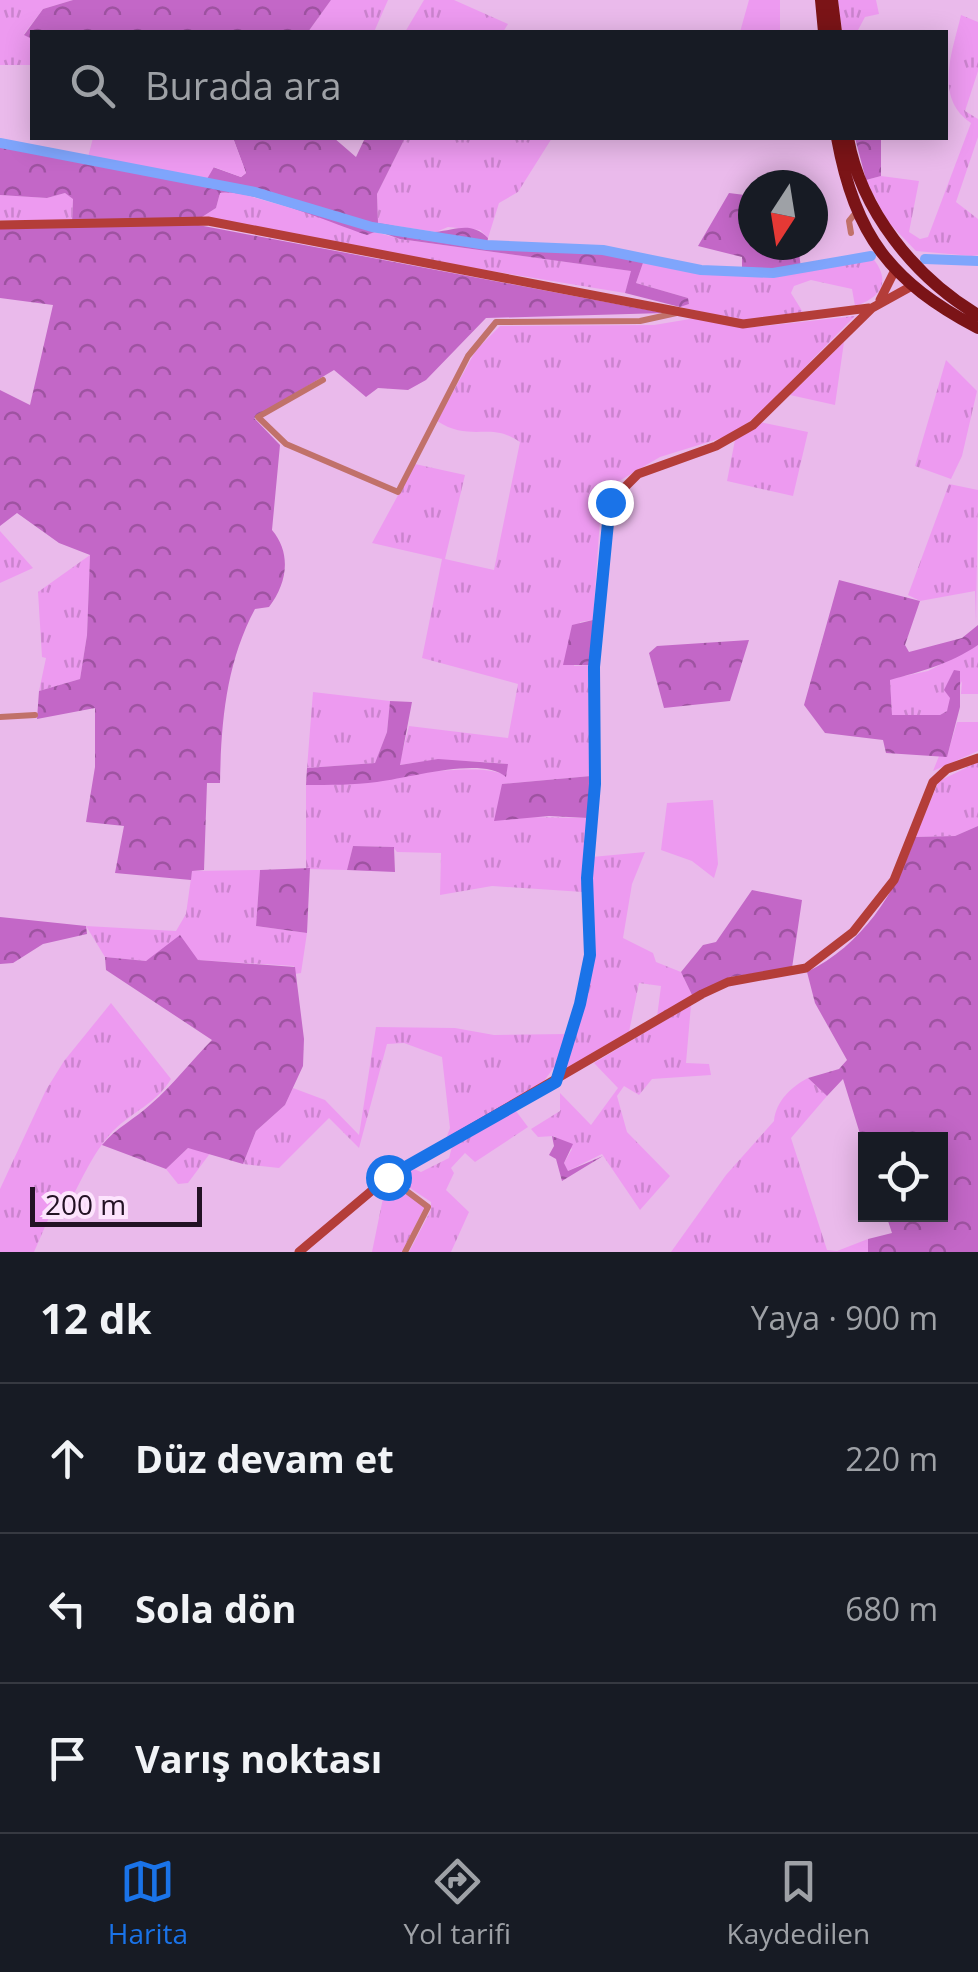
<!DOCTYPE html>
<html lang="tr">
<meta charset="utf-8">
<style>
body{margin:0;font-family:"Open Sans",sans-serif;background:#20242c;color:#f1f3f6}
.controls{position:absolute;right:30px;bottom:30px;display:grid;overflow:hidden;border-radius:0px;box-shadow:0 5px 25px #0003}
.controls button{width:90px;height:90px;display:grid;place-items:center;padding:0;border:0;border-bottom:2px solid #363941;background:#171b24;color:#f1f3f6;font:50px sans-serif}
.compass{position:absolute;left:738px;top:170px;width:90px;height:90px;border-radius:50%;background:#171b24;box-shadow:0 5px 25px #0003;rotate:192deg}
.scale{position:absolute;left:30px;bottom:25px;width:172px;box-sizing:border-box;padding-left:10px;border:5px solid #231224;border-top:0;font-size:28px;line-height:35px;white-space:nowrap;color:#231224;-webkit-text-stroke:8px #fde4fd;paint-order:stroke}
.stop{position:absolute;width:30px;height:30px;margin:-22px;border:8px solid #1a73e8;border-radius:50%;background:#fff}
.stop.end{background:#1a73e8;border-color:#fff;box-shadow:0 2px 10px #0008}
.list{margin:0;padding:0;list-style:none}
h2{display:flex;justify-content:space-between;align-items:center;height:130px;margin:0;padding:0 40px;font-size:42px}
h2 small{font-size:32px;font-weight:400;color:#9ea1a6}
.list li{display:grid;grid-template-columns:65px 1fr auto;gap:30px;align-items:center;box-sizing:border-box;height:150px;padding:0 40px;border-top:2px solid #363941}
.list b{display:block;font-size:38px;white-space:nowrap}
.list em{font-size:32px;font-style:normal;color:#9ea1a6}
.icon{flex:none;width:55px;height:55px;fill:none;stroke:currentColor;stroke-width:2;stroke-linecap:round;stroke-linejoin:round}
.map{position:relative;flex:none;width:978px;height:1252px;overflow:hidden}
.search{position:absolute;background:#171b24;box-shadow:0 5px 25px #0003;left:30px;right:30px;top:30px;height:110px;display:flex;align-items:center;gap:25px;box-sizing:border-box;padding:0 35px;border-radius:0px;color:#9ea1a6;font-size:38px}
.sheet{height:580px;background:#171b24}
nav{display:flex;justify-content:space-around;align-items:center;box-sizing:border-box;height:140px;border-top:2px solid #363941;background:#171b24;font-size:28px;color:#9ea1a6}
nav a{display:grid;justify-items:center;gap:5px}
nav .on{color:#1a73e8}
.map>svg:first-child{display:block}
</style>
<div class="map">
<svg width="978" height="1252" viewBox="0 0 978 1252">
<defs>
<pattern id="grass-tufts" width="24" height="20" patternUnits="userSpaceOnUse" patternTransform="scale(2.5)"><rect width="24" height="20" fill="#ed9af0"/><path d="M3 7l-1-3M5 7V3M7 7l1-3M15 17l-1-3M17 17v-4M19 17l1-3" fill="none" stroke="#cb84ce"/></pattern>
<pattern id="forest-crowns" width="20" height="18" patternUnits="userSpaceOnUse" patternTransform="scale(2.5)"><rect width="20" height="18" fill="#c367c7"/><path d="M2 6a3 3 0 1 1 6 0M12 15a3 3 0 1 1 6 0" fill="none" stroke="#9e53a1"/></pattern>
</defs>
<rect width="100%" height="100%" fill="#eabaeb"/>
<path fill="url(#grass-tufts)" d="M0 0H73L43 9 24 34 32 39V65H0Z
M331 0H388L374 32H308Z
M424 0H454L508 24 503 32H405Z
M749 0H780V32H740Z
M838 0H876L879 14 865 17 857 32H842Z
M961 15 978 22V71L965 111 978 119V137L956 202 978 219V255L972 256 916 251 888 222 866 180 881 176 919 181 909 232 920 239 928 237 971 123C933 98 953 50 961 15Z
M405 138H552L518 192 499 203 488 238 480 230 448 227 436 232 378 223 377 194Z
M231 191 400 239 632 271 625 293 382 253 202 217 216 208 220 193Z
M65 193 73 198 72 223 0 220V195L47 198Z
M871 256C891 279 884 297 855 306L852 289 811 280 794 286 791 293 804 314 744 321 680 307 689 304 688 298 636 283 644 260C725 279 791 270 871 256Z
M855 316 758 415 731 435 660 457 602 491 593 620 580 622 574 666 590 665 591 776 502 784 523 817 588 818 583 892 492 886 440 895 441 853 397 852 393 847 353 846 347 870 306 869V785C347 785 481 757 506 776L507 764C470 760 437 759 399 765L409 726 508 738 518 684 422 658 442 559 372 543 415 464 465 475 445 559 494 570 520 442C490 421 471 443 437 421L476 350 500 326 654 325 696 318 745 328Z
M844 342 835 405 790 395Z
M946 360 977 391 962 456 951 479 915 466Z
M760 422 808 432 793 496 727 481 735 440Z
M949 484 978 490 976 625 975 591 920 601 908 595Z
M0 531 33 568 0 583Z
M90 555 87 635 80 679 39 691 46 658 42 657 38 592Z
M978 645V694H961L962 681 947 711 940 715H892L890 679 928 671Z
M313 692 390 701 387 732 375 763 307 768Z
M957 722H978V751L933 771 939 756H947Z
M978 762V826L955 836 915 837 939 781Z
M645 852 632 884 623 938 653 953 656 962 681 972 692 995 657 1017 661 986 639 983 629 1032 565 1069 589 983 592 857Z
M260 870 256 926 307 933 301 973 295 974 294 966 198 960 191 954 164 949 146 961 105 957 86 926 176 931 186 914 192 871Z
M111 1003 171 1079C156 1104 133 1111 113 1131 92 1153 79 1186 64 1213L54 1206 34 1252H0V1189L46 1090 64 1061Z
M691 1005 686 1063 709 1064 711 1075 652 1079 639 1095 624 1086 617 1096 627 1132 670 1176 640 1210 602 1154 568 1171 564 1163 572 1149 554 1136 538 1137 531 1129 560 1111V1093L591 1125 618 1088 594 1063Z
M376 1027 455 1028 494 1035 567 1034 557 1063 542 1084 446 1139 450 1128 442 1057 404 1043 387 1044 359 1148 329 1118 279 1168 243 1164 256 1131 285 1105 293 1088 325 1100 359 1135Z
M808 1078 827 1096 791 1138 827 1250 837 1251 868 1239V1252H671L726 1175 774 1121C776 1101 791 1087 808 1078Z
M516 1111 528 1127 475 1162 465 1153 451 1168 454 1173 446 1190 469 1212 451 1252H409L431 1210V1202L401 1182 403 1174 414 1169 421 1172 449 1158 452 1147Z
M188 1148 211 1152 188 1183 178 1184 166 1169Z
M387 1182 425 1206 402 1252H372L383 1198 376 1192Z"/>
<path fill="url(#forest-crowns)" d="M73 0H331L308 32H32V39L24 35 43 9Z
M233 138H334L356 157 365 138H405L377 194 378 223C396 225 418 233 435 232 456 230 471 221 488 238L487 245 603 250 644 260 636 283 688 298 689 304 680 307 625 293 631 271 400 239 377 231 367 235C334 224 249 188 220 193L216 208 202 217 72 223 73 199 65 193 47 198 0 195V143L188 177 213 167 241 177 246 173Z
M855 138H881V176L866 180Z
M729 193 753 196V245H798L801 268 742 272V257L698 246Z
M193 224 664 313 486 318 426 380 408 390 378 388 366 397 334 370 254 418 280 445 272 530C292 554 287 583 269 607L255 609C226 663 221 723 220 783H207L204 870 192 871 191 880 115 873 124 826 86 822 95 767V708L37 719 39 691 80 679 87 635 90 555 59 543 17 513 0 526V390L30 405 53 305 0 298V229Z
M839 580 920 601 905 645 909 652 962 638 978 625V645C950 664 922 671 890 680L892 715H940L947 711 950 698 944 690 954 670 960 671V707L947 757 886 753 883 740 825 733 804 705Z
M593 620 590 665H563L572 625Z
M749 640 730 701 664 708 649 653 657 646Z
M390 701 412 702 400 765 438 759 508 764 506 777C482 756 410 778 377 782 353 785 330 785 306 785L307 768 375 763 387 732Z
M591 776 588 818 549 816 494 821 502 784Z
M978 826V1252H868V1239L892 1233 886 1215 940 1214V1140H866L865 1150 843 1079 827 1096 808 1078 839 1069 847 1060 815 1003 807 972C861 946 897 892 915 837L955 836Z
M353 846 394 847 395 872 347 870Z
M310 868 307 933 256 926 260 870Z
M752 890 802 900 792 968 730 977 692 995 681 972 703 945 716 942Z
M0 917 86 926 87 934 43 944 13 963 0 964Z
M180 935 198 960 295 967 304 1039 303 1066 285 1105 256 1131 243 1164 188 1148 166 1169 102 1145C117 1127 135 1119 151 1104 173 1085 191 1061 212 1040L106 970 105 957 146 961Z
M552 1136 573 1144 564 1163 568 1171 603 1156 562 1181 556 1159 549 1155 554 1146Z"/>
<path fill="#ed9af0" d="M93 138H233L246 173 241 177 214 167 207 179 88 157Z
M713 800 718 864 714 878 692 861 661 850 667 803Z"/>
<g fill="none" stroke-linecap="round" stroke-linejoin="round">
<path stroke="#7fa5fc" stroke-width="10" d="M0 143 255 192 372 227 486 245 603 250 701 270 773 273 871 256
M925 259 978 261"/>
<path stroke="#c1716a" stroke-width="6" d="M851 233 849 221 858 210
M323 380 258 417 286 444 398 492 468 356 496 322 640 321 681 312
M0 717 35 715
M388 1177 428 1207 405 1252"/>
<path stroke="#b43d39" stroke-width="9" d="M0 225 208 221 743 324 869 308
M880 300 894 272
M555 1082 580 1004 590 955 587 878 595 784 594 667 610 502 638 474 716 446 753 425 872 308 910 287
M299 1252 388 1177 702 994 728 982 806 968 853 932 894 880 933 782 947 769 978 758"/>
<path stroke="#7b1417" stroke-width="12" d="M821 0 824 32
M832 0 836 32
M837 138C855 236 891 282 978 328
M848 138C861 210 914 277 978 315"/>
</g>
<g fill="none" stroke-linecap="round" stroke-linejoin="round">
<path stroke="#1a73e8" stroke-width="12" d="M388 1177 556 1082 580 1004 590 955 587 878 595 784 594 667 610 502"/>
</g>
</svg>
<div class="controls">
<button><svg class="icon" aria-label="locate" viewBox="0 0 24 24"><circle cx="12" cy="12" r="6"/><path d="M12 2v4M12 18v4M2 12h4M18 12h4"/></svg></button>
</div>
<svg class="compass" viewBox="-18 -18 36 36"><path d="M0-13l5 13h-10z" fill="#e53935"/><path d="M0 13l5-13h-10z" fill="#9ea1a6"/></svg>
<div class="scale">200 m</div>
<div class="stop" style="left:388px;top:1177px"></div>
<div class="stop end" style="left:610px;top:502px"></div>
<div class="search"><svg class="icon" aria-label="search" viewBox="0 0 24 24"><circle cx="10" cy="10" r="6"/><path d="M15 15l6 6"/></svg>Burada ara</div>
</div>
<section class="sheet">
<h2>12 dk<small>Yaya · 900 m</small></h2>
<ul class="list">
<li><svg class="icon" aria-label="ahead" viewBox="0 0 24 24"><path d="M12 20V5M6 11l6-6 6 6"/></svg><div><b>Düz devam et</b></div><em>220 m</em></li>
<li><svg class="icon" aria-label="left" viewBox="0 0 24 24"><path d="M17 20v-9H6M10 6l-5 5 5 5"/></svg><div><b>Sola dön</b></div><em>680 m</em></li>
<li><svg class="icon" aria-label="arrive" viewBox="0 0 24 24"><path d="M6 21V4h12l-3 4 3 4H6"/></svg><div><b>Varış noktası</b></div></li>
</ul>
</section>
<nav>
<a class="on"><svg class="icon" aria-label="map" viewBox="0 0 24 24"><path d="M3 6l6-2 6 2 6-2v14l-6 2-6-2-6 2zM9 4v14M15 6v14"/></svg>Harita</a>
<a><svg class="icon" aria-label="directions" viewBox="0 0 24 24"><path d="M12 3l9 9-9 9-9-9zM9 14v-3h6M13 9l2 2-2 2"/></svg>Yol tarifi</a>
<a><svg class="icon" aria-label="saved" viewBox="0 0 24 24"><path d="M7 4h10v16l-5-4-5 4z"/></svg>Kaydedilen</a>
</nav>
